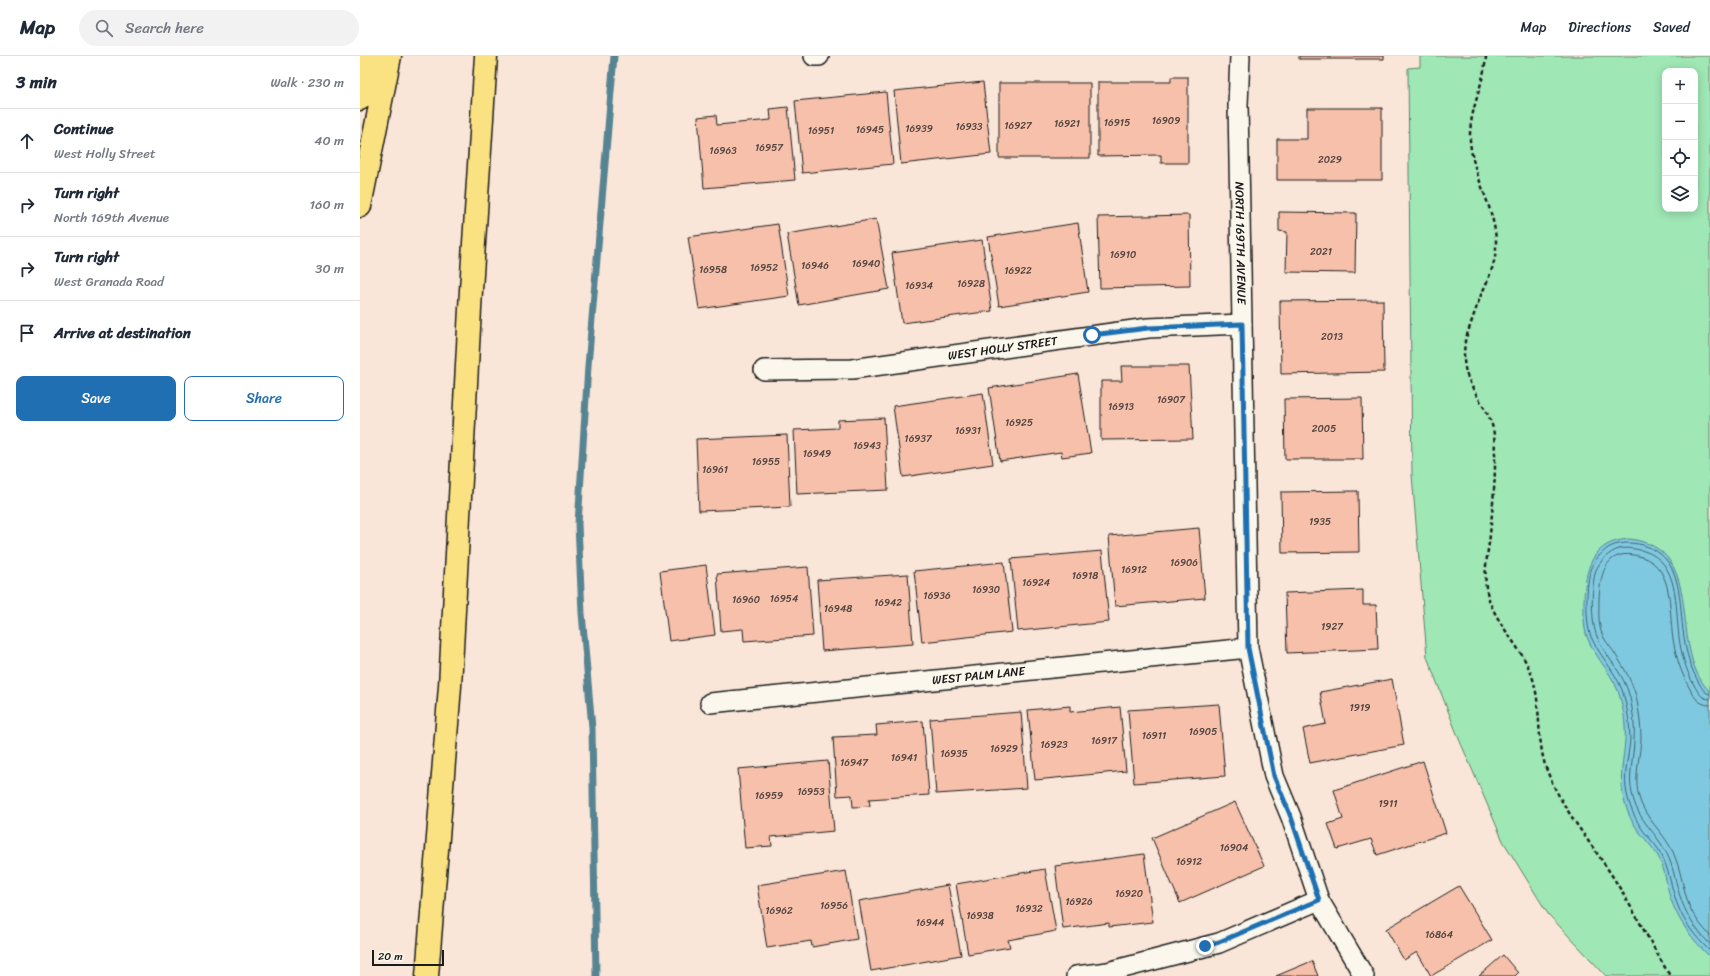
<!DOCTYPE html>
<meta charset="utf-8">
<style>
body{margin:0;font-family:Sriracha,sans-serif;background:#f2f2f3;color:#1f2937}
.controls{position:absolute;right:12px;top:12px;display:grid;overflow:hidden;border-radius:8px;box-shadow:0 2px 10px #0003}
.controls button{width:36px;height:36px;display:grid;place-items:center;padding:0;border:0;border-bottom:1px solid #e0e1e3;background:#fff;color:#1f2937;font:20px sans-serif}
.scale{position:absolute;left:12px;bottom:10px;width:72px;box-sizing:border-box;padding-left:4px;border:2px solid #1c1c1c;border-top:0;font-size:11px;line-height:14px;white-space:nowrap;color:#1c1c1c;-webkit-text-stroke:3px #fbf7ec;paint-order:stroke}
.stop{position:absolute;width:12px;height:12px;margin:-9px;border:3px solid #1f6fb2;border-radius:50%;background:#fff}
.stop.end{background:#1f6fb2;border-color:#fff;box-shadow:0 1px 4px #0008}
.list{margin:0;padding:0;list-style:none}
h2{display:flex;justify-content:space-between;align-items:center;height:52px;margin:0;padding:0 16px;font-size:17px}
h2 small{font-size:13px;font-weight:400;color:#747a83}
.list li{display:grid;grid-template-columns:26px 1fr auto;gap:12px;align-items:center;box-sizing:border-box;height:64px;padding:0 16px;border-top:1px solid #e0e1e3}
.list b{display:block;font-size:15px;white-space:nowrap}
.list p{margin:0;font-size:13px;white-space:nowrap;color:#747a83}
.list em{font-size:13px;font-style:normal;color:#747a83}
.actions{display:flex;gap:8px;padding:12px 16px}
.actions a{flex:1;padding:9px 0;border:1px solid #1f6fb2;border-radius:8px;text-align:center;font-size:14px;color:#1f6fb2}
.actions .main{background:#1f6fb2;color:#fff}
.icon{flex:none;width:22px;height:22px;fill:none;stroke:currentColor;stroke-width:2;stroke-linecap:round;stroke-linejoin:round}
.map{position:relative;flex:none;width:1350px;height:920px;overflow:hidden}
header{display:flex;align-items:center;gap:24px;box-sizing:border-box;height:56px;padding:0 20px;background:#fff;border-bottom:1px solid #e0e1e3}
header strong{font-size:19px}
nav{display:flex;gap:22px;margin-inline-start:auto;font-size:14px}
.search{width:280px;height:36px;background:#f2f2f3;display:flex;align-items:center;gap:10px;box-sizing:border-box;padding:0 14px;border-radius:22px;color:#747a83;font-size:15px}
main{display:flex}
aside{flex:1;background:#fff}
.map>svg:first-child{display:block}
</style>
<header>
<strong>Map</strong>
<div class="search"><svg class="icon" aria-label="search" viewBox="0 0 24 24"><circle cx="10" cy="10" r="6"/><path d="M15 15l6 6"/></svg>Search here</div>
<nav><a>Map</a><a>Directions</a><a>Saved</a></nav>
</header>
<main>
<aside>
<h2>3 min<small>Walk · 230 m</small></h2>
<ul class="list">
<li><svg class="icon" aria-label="ahead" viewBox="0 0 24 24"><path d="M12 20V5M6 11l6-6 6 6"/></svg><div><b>Continue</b><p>West Holly Street</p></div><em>40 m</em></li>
<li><svg class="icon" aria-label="right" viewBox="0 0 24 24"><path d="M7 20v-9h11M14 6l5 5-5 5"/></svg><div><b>Turn right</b><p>North 169th Avenue</p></div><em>160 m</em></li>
<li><svg class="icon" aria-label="right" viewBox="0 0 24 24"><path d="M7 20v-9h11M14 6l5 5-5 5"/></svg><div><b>Turn right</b><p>West Granada Road</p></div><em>30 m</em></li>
<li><svg class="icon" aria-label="arrive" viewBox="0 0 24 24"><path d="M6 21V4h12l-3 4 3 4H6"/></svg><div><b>Arrive at destination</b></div></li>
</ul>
<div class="actions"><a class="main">Save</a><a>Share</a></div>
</aside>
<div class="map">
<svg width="1350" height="920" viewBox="0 0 1350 920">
<rect width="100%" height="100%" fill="#fae6d8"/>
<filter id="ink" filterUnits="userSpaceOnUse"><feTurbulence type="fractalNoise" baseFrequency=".025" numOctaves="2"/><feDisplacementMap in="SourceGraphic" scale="8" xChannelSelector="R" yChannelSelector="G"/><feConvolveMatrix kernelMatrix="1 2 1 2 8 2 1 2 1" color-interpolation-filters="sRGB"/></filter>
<g filter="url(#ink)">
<path fill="#9fe7b5" stroke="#5e8268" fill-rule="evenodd" d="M1060 0H1350V920H1246L1188 858 1143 785 1099 683 1067 601 1052 419 1048 12 1060 11ZM1305 15H1335V153H1305Z"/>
<path fill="#7fc9e0" stroke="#578492" d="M1270 483C1350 494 1305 590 1350 636V901C1332 883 1318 865 1310 841 1306 827 1305 813 1298 800 1291 788 1280 779 1273 767 1267 756 1263 743 1262 732 1260 716 1264 700 1265 684 1266 671 1264 657 1261 645 1256 620 1236 604 1227 581 1223 570 1224 557 1224 545 1225 512 1232 485 1270 483Z"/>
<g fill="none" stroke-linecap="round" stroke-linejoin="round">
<path stroke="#44616a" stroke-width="1" d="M1350 638C1344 637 1342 632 1339 627 1331 613 1326 597 1324 581 1318 546 1325 502 1283 489 1271 486 1258 486 1248 492 1241 497 1234 505 1231 512 1226 527 1225 566 1231 581 1241 603 1260 619 1265 644 1268 657 1270 670 1270 683 1269 699 1264 715 1266 732 1268 748 1275 764 1285 777 1292 785 1298 791 1302 800 1308 812 1310 825 1314 838 1320 861 1333 879 1350 895
M1350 643C1341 643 1338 636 1334 629 1326 614 1321 598 1319 581 1315 551 1320 506 1284 495 1276 493 1267 491 1259 493 1249 496 1240 505 1236 514 1231 528 1231 564 1236 578 1244 601 1264 615 1270 642 1273 656 1275 670 1274 683 1274 699 1269 715 1271 731 1275 764 1294 772 1307 798 1313 810 1315 824 1319 837 1325 857 1335 874 1350 888
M1350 649C1339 649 1334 641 1330 633 1321 617 1316 601 1313 583 1308 552 1316 506 1274 499 1244 494 1240 521 1239 544 1239 554 1238 565 1241 575 1244 585 1252 592 1257 601 1265 613 1272 626 1276 640 1279 654 1281 669 1281 683 1280 698 1276 714 1277 729 1279 760 1301 771 1313 796 1321 814 1323 834 1330 852 1335 863 1343 871 1350 880"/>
<path stroke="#578492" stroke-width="7" d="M236 920 232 672 222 557 218 468 228 310 254 0"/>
</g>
<path fill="#f7c0ab" stroke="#1c1c1c" d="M939 0H1024V3H939Z
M811 21H828V107H801V99L738 100V26H811Z
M623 26 631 98 541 108 534 35Z
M639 27H730V102H639Z
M526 36 533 108 442 117 435 45Z
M428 51 435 124 344 132 338 61 356 59 357 69 411 64 410 53Z
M947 52H1022V124H917V83H947Z
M919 156 996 157 995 217 926 216 927 176 919 175Z
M829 159 830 230 740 232 738 161Z
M516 163 529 233 439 249 427 178Z
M718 167 728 236 639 250 628 181Z
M418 168 429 240 339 253 328 181Z
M622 184 632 255 542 267 532 197Z
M1023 244 1024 316 921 318 920 245Z
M761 310H829L833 383 741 384V325H762Z
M718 318 731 397 702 401 701 396 640 405 629 332Z
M623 337 633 408 543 421 533 350Z
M1002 342 1003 403H925L924 343Z
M524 362 528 434 437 438 434 374 478 372V364Z
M427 379 430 451 339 455 336 383Z
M998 435 999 496 922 497 921 436Z
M839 472 845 542 755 550 749 480Z
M742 495 749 566 658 575 651 503Z
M644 506 652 576 562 586 554 515Z
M346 509 355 579 309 585 300 515Z
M448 511 453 580 384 585 383 573 361 575 357 518Z
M548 518 553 588 462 595 457 524Z
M1003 534V549H1016L1018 593 927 597 925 537Z
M1032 623 1044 689 950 707 943 673 966 668 960 636Z
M859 648 865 720 774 727 768 654Z
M710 650V656L760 651 766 715 675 724 668 654Z
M661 656 667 732 576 738 570 663Z
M563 665 569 739 509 743 510 750 493 751 492 739 477 740 473 681 517 679 516 669Z
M468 705 474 775 411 781 412 790 385 792 378 713Z
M1063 705 1086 777 1017 799 1011 783 977 793 968 768 983 763 974 734Z
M875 746 904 810 820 847 792 782Z
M784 798 793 866 749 871V867L703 873 695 810Z
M685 813 696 875 648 884 650 891 608 898 596 828Z
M486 815 497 883 452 891 451 885 407 892 397 829Z
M588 829 601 899 511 915 499 845Z
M1099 830 1132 884 1071 920 1057 896 1044 904 1026 873Z
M1143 899 1158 917 1155 920H1119Z
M952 905 958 920H916Z"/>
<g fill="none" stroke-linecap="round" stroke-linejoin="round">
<defs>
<g id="minor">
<path d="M454 0H459"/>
<path id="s1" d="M880 0 878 49 888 592 914 720 931 761 959 844 1004 920"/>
<path id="s2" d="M404 314 492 313 788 272 882 268"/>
<path id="s3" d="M350 647 888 592"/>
<path d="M716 920 748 916 859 887 959 844"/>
</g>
<path id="motorway" d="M0 43 10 0
M0 150 30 0
M67 920 90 630 111 234 126 0"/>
</defs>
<use href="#minor" stroke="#1c1c1c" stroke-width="22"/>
<use href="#motorway" stroke="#1c1c1c" stroke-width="25"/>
<path stroke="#1c1c1c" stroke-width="2.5" stroke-dasharray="4 3" stroke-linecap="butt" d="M1126 0C1124 29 1109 54 1110 84 1112 120 1137 154 1136 190 1136 207 1128 224 1121 239 1115 255 1110 270 1105 285 1104 296 1103 306 1106 316 1112 338 1132 356 1134 379 1137 413 1133 446 1130 479 1128 496 1124 514 1126 531 1131 565 1161 588 1172 620 1182 650 1176 682 1186 712 1200 750 1229 784 1251 818 1272 851 1290 886 1310 920"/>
<use href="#minor" stroke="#fbf7ec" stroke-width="19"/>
<use href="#motorway" stroke="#fae181" stroke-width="22"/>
</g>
</g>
<g fill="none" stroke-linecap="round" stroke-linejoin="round" filter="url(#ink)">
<path stroke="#1f6fb2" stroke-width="5" d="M732 279 788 272 882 268 888 592 914 720 931 761 959 844 859 886 845 890"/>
</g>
<g text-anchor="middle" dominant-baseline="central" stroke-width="3.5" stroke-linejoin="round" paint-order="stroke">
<g font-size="10" fill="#534540">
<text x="806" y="65">16909</text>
<text x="757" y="67">16915</text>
<text x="707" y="68">16921</text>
<text x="658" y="70">16927</text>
<text x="609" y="71">16933</text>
<text x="559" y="73">16939</text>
<text x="510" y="74">16945</text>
<text x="461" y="75">16951</text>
<text x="409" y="92">16957</text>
<text x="363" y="95">16963</text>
<text x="970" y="104">2029</text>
<text x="961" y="196">2021</text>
<text x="763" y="199">16910</text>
<text x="506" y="208">16940</text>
<text x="455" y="210">16946</text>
<text x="404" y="212">16952</text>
<text x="353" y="214">16958</text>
<text x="658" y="215">16922</text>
<text x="611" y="228">16928</text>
<text x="559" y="230">16934</text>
<text x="972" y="281">2013</text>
<text x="811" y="344">16907</text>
<text x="761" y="351">16913</text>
<text x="659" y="367">16925</text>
<text x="964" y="373">2005</text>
<text x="608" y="375">16931</text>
<text x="558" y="383">16937</text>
<text x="507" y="390">16943</text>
<text x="457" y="398">16949</text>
<text x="406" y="406">16955</text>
<text x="355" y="414">16961</text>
<text x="960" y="466">1935</text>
<text x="824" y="507">16906</text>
<text x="774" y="514">16912</text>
<text x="725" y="520">16918</text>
<text x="676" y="527">16924</text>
<text x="626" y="534">16930</text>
<text x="577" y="540">16936</text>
<text x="424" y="543">16954</text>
<text x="386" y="544">16960</text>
<text x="528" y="547">16942</text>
<text x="478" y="553">16948</text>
<text x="972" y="571">1927</text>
<text x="1000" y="652">1919</text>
<text x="843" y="676">16905</text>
<text x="794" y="680">16911</text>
<text x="744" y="685">16917</text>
<text x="694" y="689">16923</text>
<text x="644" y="693">16929</text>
<text x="594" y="698">16935</text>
<text x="544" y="702">16941</text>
<text x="494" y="707">16947</text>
<text x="451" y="736">16953</text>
<text x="409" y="740">16959</text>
<text x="1028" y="748">1911</text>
<text x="874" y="792">16904</text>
<text x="829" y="806">16912</text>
<text x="769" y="838">16920</text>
<text x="719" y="846">16926</text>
<text x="474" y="850">16956</text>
<text x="669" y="853">16932</text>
<text x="419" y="855">16962</text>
<text x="620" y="860">16938</text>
<text x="570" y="867">16944</text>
<text x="1079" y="879">16864</text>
</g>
<g font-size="12" fill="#1c1c1c" stroke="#fbf7ec">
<text stroke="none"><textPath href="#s1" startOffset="187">NORTH 169TH AVENUE</textPath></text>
<text stroke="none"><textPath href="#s2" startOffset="240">WEST HOLLY STREET</textPath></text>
<text stroke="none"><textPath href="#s3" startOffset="270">WEST PALM LANE</textPath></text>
</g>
</g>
</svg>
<div class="controls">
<button>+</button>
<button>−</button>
<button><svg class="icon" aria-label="locate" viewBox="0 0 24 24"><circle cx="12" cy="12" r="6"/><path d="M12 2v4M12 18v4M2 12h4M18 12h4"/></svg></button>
<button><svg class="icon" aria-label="layers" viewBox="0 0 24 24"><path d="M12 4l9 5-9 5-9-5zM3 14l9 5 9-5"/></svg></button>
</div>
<div class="scale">20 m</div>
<div class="stop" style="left:732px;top:279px"></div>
<div class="stop end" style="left:845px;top:890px"></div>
</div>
</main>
